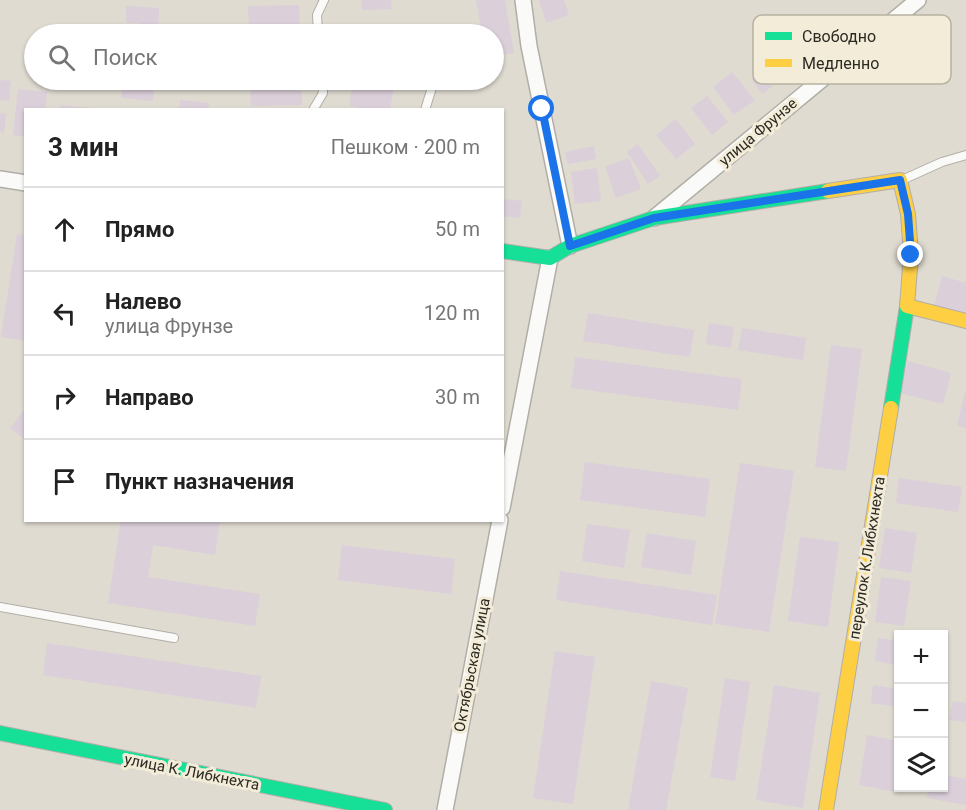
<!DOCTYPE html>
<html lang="ru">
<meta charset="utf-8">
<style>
body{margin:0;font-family:Roboto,sans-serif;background:#f6f6f6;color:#222}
.controls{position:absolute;right:18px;bottom:18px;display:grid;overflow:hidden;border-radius:0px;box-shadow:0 2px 4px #0004}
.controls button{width:54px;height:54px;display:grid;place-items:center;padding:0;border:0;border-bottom:2px solid #e0e0e0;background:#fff;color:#222;font:30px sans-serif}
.stop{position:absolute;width:18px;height:18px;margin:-14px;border:4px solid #1a73e8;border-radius:50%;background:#fff}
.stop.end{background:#1a73e8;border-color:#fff;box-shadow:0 2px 6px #0008}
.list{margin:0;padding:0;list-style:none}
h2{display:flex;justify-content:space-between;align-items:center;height:78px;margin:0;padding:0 24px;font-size:26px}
h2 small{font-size:20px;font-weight:400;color:#767676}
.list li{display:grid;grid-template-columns:39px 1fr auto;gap:18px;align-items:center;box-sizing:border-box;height:84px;padding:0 24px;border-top:2px solid #e0e0e0}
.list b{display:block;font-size:22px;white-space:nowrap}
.list p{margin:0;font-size:20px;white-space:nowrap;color:#767676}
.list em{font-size:20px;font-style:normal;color:#767676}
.icon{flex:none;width:33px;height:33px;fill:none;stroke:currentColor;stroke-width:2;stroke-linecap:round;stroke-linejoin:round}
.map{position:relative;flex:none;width:966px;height:810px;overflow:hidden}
.search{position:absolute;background:#fff;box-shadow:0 2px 4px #0004;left:24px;top:24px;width:480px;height:66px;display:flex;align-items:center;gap:15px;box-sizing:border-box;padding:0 21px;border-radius:33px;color:#767676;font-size:22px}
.panel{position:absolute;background:#fff;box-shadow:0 2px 4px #0004;left:24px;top:108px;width:480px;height:414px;border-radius:0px}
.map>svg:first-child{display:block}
</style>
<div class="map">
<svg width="966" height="810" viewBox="0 0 966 810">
<rect width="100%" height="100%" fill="#dfdbd1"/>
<path fill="#dbcfd9" d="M361 0H391L392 9 362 10Z
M476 0H505L514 53 494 56V34H482Z
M539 0H564L569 15 546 23Z
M299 5 300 34H249L248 6Z
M126 6 159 8 158 34H137L138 23H126Z
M768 66 779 81 762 94 751 79Z
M732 72 755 100 734 115 713 87Z
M0 80 11 81 9 101 0 100Z
M123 80H155L153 101 121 98Z
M250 80H301L302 105 251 106Z
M353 80 394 86 390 110H373L349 106Z
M18 89 47 92 45 110H26V137L13 135Z
M707 96 728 122 712 135 691 108Z
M180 100 209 103 208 110H179Z
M61 105 91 108V110H60Z
M0 113 6 114 4 133 0 132Z
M676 119 695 144 676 159 656 135Z
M638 144 660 176 648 184 627 152Z
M594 146 596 159 568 164 565 152Z
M629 158 641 189 616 198 605 167Z
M597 168 601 201 575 204 571 172Z
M502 199 522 201 520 218 502 216Z
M17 234 26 236V341L1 337Z
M942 276 966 283V314L934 306Z
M588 313 694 330 690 357 583 341Z
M709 323 734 327 731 348 706 344Z
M742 328 806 338 803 360 738 350Z
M831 345 862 349 846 471 815 467Z
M575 357 742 379 738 410 571 388Z
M908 361 951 373 943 404 900 393Z
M965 392H966V428L957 426Z
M26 408V440L10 428Z
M585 462 710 479 705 517 580 500Z
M740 463 794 471 769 632 715 624Z
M899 478 962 487 958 512 896 503Z
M121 520H220L215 555 153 545 148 577 260 594 255 626 108 603Z
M587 524 630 530 624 568 582 561Z
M885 528 917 533 911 573 879 568Z
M647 533 696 541 691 575 641 567Z
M800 537 839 542 828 627 788 621Z
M342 545 455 559 451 594 338 580Z
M560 571 717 595 712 625 556 600Z
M881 577 911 581 904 626 875 622Z
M878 638 898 641V665L875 661Z
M47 643 261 676 256 708 43 675Z
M555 651 595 657 573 804 533 798Z
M725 678 750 682 735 781 710 777Z
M651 681 688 688 666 810H628Z
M774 685 820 693 803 808 756 800Z
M873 685 898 689V707L871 703Z
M953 701 966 703V722L949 720Z
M867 735 898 741V776L896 792 859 785Z
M944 775 966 779V805L927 798 929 788H944Z"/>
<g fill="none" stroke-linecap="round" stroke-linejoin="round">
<defs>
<path id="lane" d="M318 34 317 15 324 0
M313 110 323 93 322 80
M425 110 434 81
M902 180 942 162 966 155
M0 607 174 638"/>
<path id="street" d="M523 0 529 46 570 246
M0 179 26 183
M654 218 918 0
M502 508 550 258
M445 810 500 520"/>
<path id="fast" d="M502 251 550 258 570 246 654 218 828 191
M891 408 907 306
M0 733 385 810"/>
<path id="slow" d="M828 191 900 180 908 214 911 255 907 306 966 321
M826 810 891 408"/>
</defs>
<use href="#lane" stroke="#b1aea7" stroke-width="10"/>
<use href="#street" stroke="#b1aea7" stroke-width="18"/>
<use href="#fast" stroke="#b1aea7" stroke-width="16"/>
<use href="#slow" stroke="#b1aea7" stroke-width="16"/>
<use href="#lane" stroke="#fafaf8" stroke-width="8"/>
<use href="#street" stroke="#fafaf8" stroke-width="15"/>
<use href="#fast" stroke="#16e098" stroke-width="14"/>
<use href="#slow" stroke="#ffcf43" stroke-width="14"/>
</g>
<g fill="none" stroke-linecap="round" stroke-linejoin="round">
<path stroke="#1a73e8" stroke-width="8" d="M542 109 570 246 654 218 900 180 908 214 911 255"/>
</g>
<g text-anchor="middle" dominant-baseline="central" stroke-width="6" stroke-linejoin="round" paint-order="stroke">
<g font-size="15" fill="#2c2922" stroke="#f2ecd8">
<text transform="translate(758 132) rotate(-40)">улица Фрунзе</text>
<text transform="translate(867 558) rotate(-81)">переулок К.Либкхнехта</text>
<text transform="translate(472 665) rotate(-79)">Октябрьская улица</text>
<text transform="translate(192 772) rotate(11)">улица К. Либкнехта</text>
</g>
</g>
<rect x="753" y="15" width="198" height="69" rx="9" fill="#f2ecd8" stroke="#b7b2a1" stroke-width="1.5"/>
<rect x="765" y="32" width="27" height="8" fill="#16e098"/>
<rect x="765" y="59" width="27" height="8" fill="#ffcf43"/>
<g font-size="16" fill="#2c2922">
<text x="802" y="42">Свободно</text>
<text x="802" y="69">Медленно</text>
</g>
</svg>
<div class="controls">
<button>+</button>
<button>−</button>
<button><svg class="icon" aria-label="layers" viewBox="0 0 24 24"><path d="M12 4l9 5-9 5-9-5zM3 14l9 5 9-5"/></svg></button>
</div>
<div class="stop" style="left:542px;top:109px"></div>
<div class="stop end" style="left:911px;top:255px"></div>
<div class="search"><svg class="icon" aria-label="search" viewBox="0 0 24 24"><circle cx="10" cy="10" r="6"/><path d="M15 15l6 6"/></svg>Поиск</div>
<section class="panel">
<h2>3 мин<small>Пешком · 200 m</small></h2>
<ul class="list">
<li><svg class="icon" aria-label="ahead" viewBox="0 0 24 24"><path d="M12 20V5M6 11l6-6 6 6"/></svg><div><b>Прямо</b></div><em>50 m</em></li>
<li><svg class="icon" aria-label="left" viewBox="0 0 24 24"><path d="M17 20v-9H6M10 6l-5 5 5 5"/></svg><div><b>Налево</b><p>улица Фрунзе</p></div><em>120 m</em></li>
<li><svg class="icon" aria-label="right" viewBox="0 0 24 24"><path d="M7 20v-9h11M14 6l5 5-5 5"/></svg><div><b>Направо</b></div><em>30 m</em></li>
<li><svg class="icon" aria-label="arrive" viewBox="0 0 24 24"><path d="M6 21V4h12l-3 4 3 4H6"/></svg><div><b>Пункт назначения</b></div></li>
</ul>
</section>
</div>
